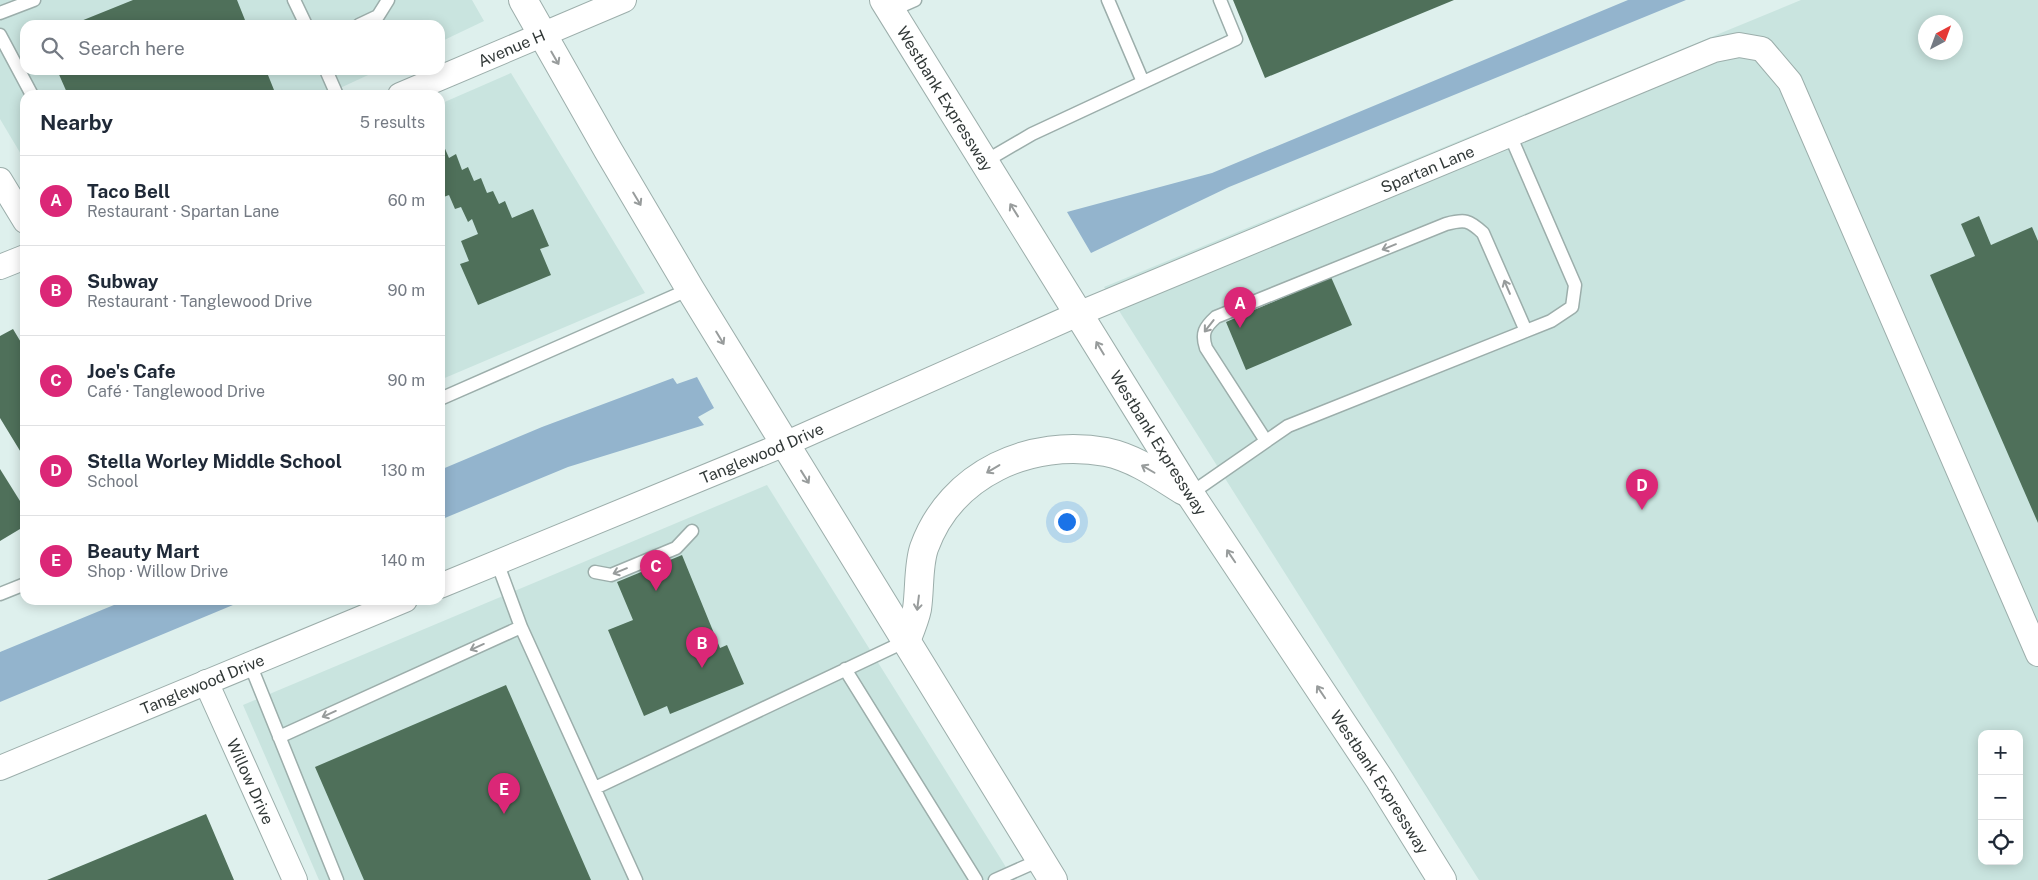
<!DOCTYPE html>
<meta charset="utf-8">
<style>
body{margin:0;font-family:"Public Sans",sans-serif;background:#f6f6f7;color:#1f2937}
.controls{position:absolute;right:15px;bottom:15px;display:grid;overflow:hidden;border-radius:10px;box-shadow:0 2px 12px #0003}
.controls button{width:45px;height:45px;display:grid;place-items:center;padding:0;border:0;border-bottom:1px solid #e0e1e3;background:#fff;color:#1f2937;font:25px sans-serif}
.compass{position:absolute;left:1918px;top:15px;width:45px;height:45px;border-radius:50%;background:#fff;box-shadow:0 2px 12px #0003;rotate:41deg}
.you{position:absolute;left:1066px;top:521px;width:18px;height:18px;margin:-12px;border:4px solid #fff;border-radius:50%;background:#1a73e8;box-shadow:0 0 0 8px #1a73e833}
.badge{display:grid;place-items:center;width:32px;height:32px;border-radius:50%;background:#db2777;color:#fff;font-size:16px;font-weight:700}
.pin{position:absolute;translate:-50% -41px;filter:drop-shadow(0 1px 2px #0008)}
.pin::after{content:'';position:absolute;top:26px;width:18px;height:15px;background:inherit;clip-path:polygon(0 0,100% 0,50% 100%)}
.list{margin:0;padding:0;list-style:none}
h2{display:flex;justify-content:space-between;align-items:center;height:65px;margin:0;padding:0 20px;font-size:21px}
h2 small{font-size:16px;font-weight:400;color:#747a83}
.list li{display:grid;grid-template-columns:32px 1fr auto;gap:15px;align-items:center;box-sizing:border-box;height:90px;padding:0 20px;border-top:1px solid #e0e1e3}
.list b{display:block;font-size:19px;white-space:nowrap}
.list p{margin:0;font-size:16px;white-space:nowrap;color:#747a83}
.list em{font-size:16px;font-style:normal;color:#747a83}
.icon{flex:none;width:28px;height:28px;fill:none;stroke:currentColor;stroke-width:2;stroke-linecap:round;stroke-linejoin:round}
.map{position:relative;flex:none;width:2038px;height:880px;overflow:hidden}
.search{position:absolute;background:#fff;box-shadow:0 2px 12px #0003;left:20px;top:20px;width:425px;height:55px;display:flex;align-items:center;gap:12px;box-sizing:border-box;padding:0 18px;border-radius:15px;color:#747a83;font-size:19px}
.panel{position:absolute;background:#fff;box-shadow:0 2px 12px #0003;left:20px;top:90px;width:425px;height:515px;border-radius:15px}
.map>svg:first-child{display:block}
</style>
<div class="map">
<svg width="2038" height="880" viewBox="0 0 2038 880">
<rect width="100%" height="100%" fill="#def0ed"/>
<path fill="#c9e4df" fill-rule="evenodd" d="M0 0H472L484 21 440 42V25H25V70H379L325 95H25V161L0 119Z
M1801 0H2038V880H1479L1104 287ZM1926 22H1956V52H1926ZM1982 734H2019V861H1982Z
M511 73 645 293 440 380V104Z
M767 485 1014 880H319L243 705Z"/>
<path fill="#93b4cd" d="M1628 0H1686L1229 187 1091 253 1067 212 1212 173Z
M697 377 714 408 698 417 704 425 568 467 440 520V470L542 427 673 378 677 384Z
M126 600H245L0 702V652Z"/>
<path fill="#4f705a" d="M133 0H237L247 25H71Z
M1233 0H1454L1265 78Z
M57 70H266L276 95H68Z
M443 144 449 158 456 154 462 170 468 167 474 181 481 178 487 193 493 191 499 204 505 201 512 218 533 209 549 246 540 249 551 275 478 305 460 264 469 261 461 241 478 234 472 219 468 222 461 207 455 209 449 195 441 198 440 195V146Z
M1979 216 1991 245 2032 227 2038 241V523L1930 275 1975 256 1961 224Z
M1331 277 1352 325 1246 370 1226 322Z
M13 329 25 349V459L0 418V336Z
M0 469 25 509V526L0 541Z
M682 555 720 648 727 645 744 684 670 714 667 706 644 716 608 630 633 620 617 582Z
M506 685 591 880H364L315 767Z
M206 814 234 880H47Z"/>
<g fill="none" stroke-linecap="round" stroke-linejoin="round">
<defs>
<path id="service" d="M294 0 306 25
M1108 0 1143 82
M890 11 915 0
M0 13 34 0
M359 25 378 16 388 0
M0 35 32 95
M326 70 337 95
M984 162 1032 134 1236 39 1220 0
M440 399 690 289
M1266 441 1206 348C1201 333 1205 327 1216 317L1446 224C1465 219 1469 220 1483 233L1526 331
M1190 494 1288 426 1551 321 1572 307 1575 285 1510 135
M497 562 521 627 636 880
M595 572 611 575 676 548 692 531
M0 594 25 584
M250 664 337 880
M845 669 976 880
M279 737 521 627
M595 788 906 641
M995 880 1040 860"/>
<g id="minor">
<path id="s1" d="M400 95 624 0"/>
<path d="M0 180 25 221"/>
<path d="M0 267 25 257"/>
<path id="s2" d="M440 586 785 444 1078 314 1714 50 1739 45 1762 49 1790 82 2038 654"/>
<path id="s3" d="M206 682 295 880"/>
<path id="s4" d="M0 768 405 600"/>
</g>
<g id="trunk">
<path d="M523 0 608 150 690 289 1053 880"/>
<path id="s5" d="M884 0 1190 494 1380 780 1442 880"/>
<path d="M906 641C910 631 915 619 917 609 920 589 918 566 924 548 951 473 1031 438 1106 452 1135 458 1160 476 1184 491"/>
</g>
</defs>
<use href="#service" stroke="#9caeab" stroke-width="15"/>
<use href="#minor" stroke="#9caeab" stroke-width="26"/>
<use href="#trunk" stroke="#9caeab" stroke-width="30"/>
<use href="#service" stroke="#fff" stroke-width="12"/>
<use href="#minor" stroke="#fff" stroke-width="24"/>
<use href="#trunk" stroke="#fff" stroke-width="28"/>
</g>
<defs><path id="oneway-shaft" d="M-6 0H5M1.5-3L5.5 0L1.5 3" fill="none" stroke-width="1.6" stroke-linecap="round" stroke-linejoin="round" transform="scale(1.25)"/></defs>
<g stroke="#989c9c">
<use href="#oneway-shaft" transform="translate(555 58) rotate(60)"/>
<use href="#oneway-shaft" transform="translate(637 199) rotate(59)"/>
<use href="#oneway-shaft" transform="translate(1014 210) rotate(-122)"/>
<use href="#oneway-shaft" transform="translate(1389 247) rotate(158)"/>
<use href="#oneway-shaft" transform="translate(1507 287) rotate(-113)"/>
<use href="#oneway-shaft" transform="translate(1209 326) rotate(128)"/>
<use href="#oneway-shaft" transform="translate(720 338) rotate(59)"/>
<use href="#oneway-shaft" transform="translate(1100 348) rotate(-121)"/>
<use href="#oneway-shaft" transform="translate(993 469) rotate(149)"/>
<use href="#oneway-shaft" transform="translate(1148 469) rotate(-150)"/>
<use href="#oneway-shaft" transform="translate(805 477) rotate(58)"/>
<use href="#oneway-shaft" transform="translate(1231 556) rotate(-124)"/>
<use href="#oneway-shaft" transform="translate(620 571) rotate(158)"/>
<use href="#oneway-shaft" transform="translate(918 603) rotate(97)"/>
<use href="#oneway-shaft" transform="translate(477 647) rotate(156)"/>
<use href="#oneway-shaft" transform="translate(1321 692) rotate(-124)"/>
<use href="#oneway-shaft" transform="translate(329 714) rotate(156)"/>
</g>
<g text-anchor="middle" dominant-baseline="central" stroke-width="5" stroke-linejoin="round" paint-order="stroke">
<g font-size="16" fill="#323938" stroke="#ebfefa">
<text stroke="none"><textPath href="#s1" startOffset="121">Avenue H</textPath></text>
<text stroke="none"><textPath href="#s5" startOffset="116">Westbank Expressway</textPath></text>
<text stroke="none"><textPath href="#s2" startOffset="1072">Spartan Lane</textPath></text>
<text stroke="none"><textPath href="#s5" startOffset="521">Westbank Expressway</textPath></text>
<text stroke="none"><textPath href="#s2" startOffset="348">Tanglewood Drive</textPath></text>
<text stroke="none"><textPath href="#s4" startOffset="219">Tanglewood Drive</textPath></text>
<text stroke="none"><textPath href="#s3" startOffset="109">Willow Drive</textPath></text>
<text stroke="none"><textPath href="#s5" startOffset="926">Westbank Expressway</textPath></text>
</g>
</g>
</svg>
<div class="controls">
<button>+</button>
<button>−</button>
<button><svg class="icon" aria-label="locate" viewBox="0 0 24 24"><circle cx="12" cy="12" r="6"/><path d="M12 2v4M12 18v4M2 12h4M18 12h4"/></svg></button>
</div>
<svg class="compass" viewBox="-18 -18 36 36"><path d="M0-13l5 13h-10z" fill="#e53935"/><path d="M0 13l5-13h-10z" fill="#747a83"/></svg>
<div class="you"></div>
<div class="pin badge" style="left:1240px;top:328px">A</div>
<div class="pin badge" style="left:702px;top:668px">B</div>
<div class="pin badge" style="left:656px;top:591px">C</div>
<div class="pin badge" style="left:1642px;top:510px">D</div>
<div class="pin badge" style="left:504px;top:814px">E</div>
<div class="search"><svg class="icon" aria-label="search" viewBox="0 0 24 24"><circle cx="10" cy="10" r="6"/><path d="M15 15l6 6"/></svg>Search here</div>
<section class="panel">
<h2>Nearby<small>5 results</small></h2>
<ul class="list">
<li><span class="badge">A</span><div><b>Taco Bell</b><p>Restaurant · Spartan Lane</p></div><em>60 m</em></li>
<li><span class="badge">B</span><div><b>Subway</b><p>Restaurant · Tanglewood Drive</p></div><em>90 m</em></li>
<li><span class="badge">C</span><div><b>Joe's Cafe</b><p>Café · Tanglewood Drive</p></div><em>90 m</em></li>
<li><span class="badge">D</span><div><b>Stella Worley Middle School</b><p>School</p></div><em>130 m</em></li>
<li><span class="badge">E</span><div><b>Beauty Mart</b><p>Shop · Willow Drive</p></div><em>140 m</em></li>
</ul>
</section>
</div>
